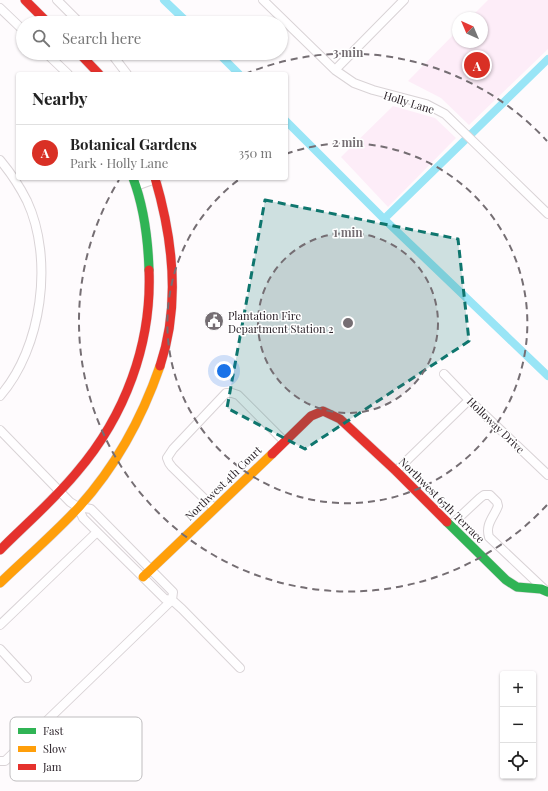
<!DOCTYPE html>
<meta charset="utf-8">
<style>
body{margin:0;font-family:"Playfair Display",serif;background:#f6f6f6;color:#222}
.controls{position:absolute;right:12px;bottom:12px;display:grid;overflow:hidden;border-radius:4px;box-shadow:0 1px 3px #0004}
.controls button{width:36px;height:36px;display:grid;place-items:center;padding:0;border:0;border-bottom:1px solid #e0e0e0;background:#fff;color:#222;font:20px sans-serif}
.compass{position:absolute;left:452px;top:12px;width:36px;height:36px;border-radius:50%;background:#fff;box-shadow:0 1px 3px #0004;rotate:316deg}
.you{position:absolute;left:224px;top:371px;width:14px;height:14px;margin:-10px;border:3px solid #fff;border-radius:50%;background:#1a73e8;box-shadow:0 0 0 6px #1a73e833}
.badge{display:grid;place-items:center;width:26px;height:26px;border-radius:50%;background:#d93025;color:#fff;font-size:13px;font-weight:700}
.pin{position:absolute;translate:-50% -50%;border:2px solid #fff;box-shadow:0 1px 4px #0006}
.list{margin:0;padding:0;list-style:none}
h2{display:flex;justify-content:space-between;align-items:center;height:52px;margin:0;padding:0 16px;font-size:17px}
h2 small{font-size:13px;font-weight:400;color:#767676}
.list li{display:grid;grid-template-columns:26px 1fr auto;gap:12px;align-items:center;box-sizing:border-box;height:56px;padding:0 16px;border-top:1px solid #e0e0e0}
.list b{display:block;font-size:15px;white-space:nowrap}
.list p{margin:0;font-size:13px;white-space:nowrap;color:#767676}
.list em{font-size:13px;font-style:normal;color:#767676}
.icon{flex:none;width:22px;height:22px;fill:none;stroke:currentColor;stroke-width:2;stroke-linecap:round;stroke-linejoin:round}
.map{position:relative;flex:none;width:548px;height:791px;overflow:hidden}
.search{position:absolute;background:#fff;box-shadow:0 1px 3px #0004;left:16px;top:16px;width:272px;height:44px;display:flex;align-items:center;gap:10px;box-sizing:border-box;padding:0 14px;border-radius:22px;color:#767676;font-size:15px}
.panel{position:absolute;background:#fff;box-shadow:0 1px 3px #0004;left:16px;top:72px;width:272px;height:108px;border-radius:4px}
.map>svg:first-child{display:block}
</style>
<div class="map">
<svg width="548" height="791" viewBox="0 0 548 791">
<rect width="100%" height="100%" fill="#fefbfd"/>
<path fill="#fdedf8" d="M488 0H548V49L469 125 441 98 408 81 458 30V42H482V18H470Z
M393 106 435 118 456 138 388 207 341 157Z"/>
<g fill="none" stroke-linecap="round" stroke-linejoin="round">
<path stroke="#99e5f6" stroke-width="8" d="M164 0 188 23
M218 53 239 74
M286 121 384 219 548 376
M384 219 548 59"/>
<defs>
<path id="street" d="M57 0 80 23
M263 0 335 70 354 83 373 90 426 104 445 114 548 214
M0 8 23 30
M46 53 68 74
M111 53 127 74
M335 70 404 0
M0 160C10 172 20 187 27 201 54 259 42 348 0 396
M136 186 158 178
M444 374 469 400 548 475
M0 430 70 502 78 507 91 509 173 592 172 600
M396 471 469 400
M78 507 83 518 165 599 172 600 182 609 240 668
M214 508 172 467 169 463 167 458 173 449 226 393H232L238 395 284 441
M451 525 480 498 484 495H490L497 502 498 506C494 517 485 524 489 537L544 589
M0 625 97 532
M0 649 27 678
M0 761H5L172 600"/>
<path id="fast" d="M133 178C144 207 148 239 149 270
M447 522 506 580 517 587 541 589 548 592"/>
<path id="slow" d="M143 577 272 454
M0 583C26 558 54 534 79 507 116 466 142 418 160 366"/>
<path id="jam" d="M25 0 48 23
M79 53 99 74
M155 178C173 239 181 304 160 366
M272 454 311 416 323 411 340 419 396 471 447 522
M0 550C26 524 54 500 77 472 125 416 152 344 149 270"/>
</defs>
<use href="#street" stroke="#d9d3d6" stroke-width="10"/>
<use href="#fast" stroke="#d9d3d6" stroke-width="10"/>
<use href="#slow" stroke="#d9d3d6" stroke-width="10"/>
<use href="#jam" stroke="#d9d3d6" stroke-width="10"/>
<use href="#street" stroke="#fffeff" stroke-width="8"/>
<use href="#fast" stroke="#30b455" stroke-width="9"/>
<use href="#slow" stroke="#ff9f0a" stroke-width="9"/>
<use href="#jam" stroke="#e5322d" stroke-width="9"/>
</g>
<path fill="#0f766e" fill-opacity="0.2" stroke="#0f766e" stroke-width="3" stroke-dasharray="8 5" stroke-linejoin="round" d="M265 200 458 239 469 341 305 449 227 408Z"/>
<circle cx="348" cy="323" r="90" fill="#756e73" fill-opacity=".12"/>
<g fill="none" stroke="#756e73" stroke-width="2" stroke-dasharray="7 5">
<circle cx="348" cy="323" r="90"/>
<path d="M286 154A180 180 0 1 1 241 178"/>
<path d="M547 505A270 270 0 0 1 119 180M245 74A270 270 0 0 1 547 141"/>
</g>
<defs>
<symbol id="civic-disc" viewBox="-11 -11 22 22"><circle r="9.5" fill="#756e73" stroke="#fff"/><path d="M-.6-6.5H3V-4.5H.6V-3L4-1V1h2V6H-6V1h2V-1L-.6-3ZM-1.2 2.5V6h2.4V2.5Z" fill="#fff"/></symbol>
</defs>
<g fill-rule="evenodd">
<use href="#civic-disc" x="203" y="310" width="22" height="22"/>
</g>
<g text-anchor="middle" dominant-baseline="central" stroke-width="3" stroke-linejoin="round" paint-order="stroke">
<g font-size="11" fill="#2b2229" stroke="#fff">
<text transform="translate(409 102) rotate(17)">Holly Lane</text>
<text transform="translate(496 425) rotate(44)">Holloway Drive</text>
<text transform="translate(223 483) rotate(-44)">Northwest 4th Court</text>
<text transform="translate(442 500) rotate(45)">Northwest 65th Terrace</text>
</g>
<g font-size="11" fill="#2b2229" stroke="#fff" text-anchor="start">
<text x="228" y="315">Plantation Fire<tspan x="228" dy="13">Department Station 2</tspan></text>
</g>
</g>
<rect x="10" y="717" width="132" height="64" rx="6" fill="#fff" stroke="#bfbdbf" stroke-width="1"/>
<rect x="18" y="728" width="18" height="6" fill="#30b455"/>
<rect x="18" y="746" width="18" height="6" fill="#ff9f0a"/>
<rect x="18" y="764" width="18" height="6" fill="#e5322d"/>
<g font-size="11" fill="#2b2229">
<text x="43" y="735">Fast</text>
<text x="43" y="753">Slow</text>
<text x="43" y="771">Jam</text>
</g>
<circle cx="348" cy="323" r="6" fill="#756e73" stroke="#fff" stroke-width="2"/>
<g font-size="12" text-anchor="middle" font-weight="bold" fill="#756e73" stroke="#fff" stroke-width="3" stroke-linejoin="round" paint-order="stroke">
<text x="348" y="57">3 min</text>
<text x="348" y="147">2 min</text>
<text x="348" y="237">1 min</text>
</g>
</svg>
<div class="controls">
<button>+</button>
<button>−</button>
<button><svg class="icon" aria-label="locate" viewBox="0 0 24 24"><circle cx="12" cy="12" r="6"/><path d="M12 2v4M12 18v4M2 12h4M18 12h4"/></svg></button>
</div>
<svg class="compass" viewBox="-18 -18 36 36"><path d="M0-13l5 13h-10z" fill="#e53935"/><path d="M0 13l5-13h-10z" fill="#767676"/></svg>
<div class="you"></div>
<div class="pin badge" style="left:477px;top:65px">A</div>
<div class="search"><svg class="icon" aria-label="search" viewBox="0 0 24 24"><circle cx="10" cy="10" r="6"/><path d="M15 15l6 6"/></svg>Search here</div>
<section class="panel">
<h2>Nearby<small></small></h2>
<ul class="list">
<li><span class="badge">A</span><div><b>Botanical Gardens</b><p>Park · Holly Lane</p></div><em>350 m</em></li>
</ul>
</section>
</div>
